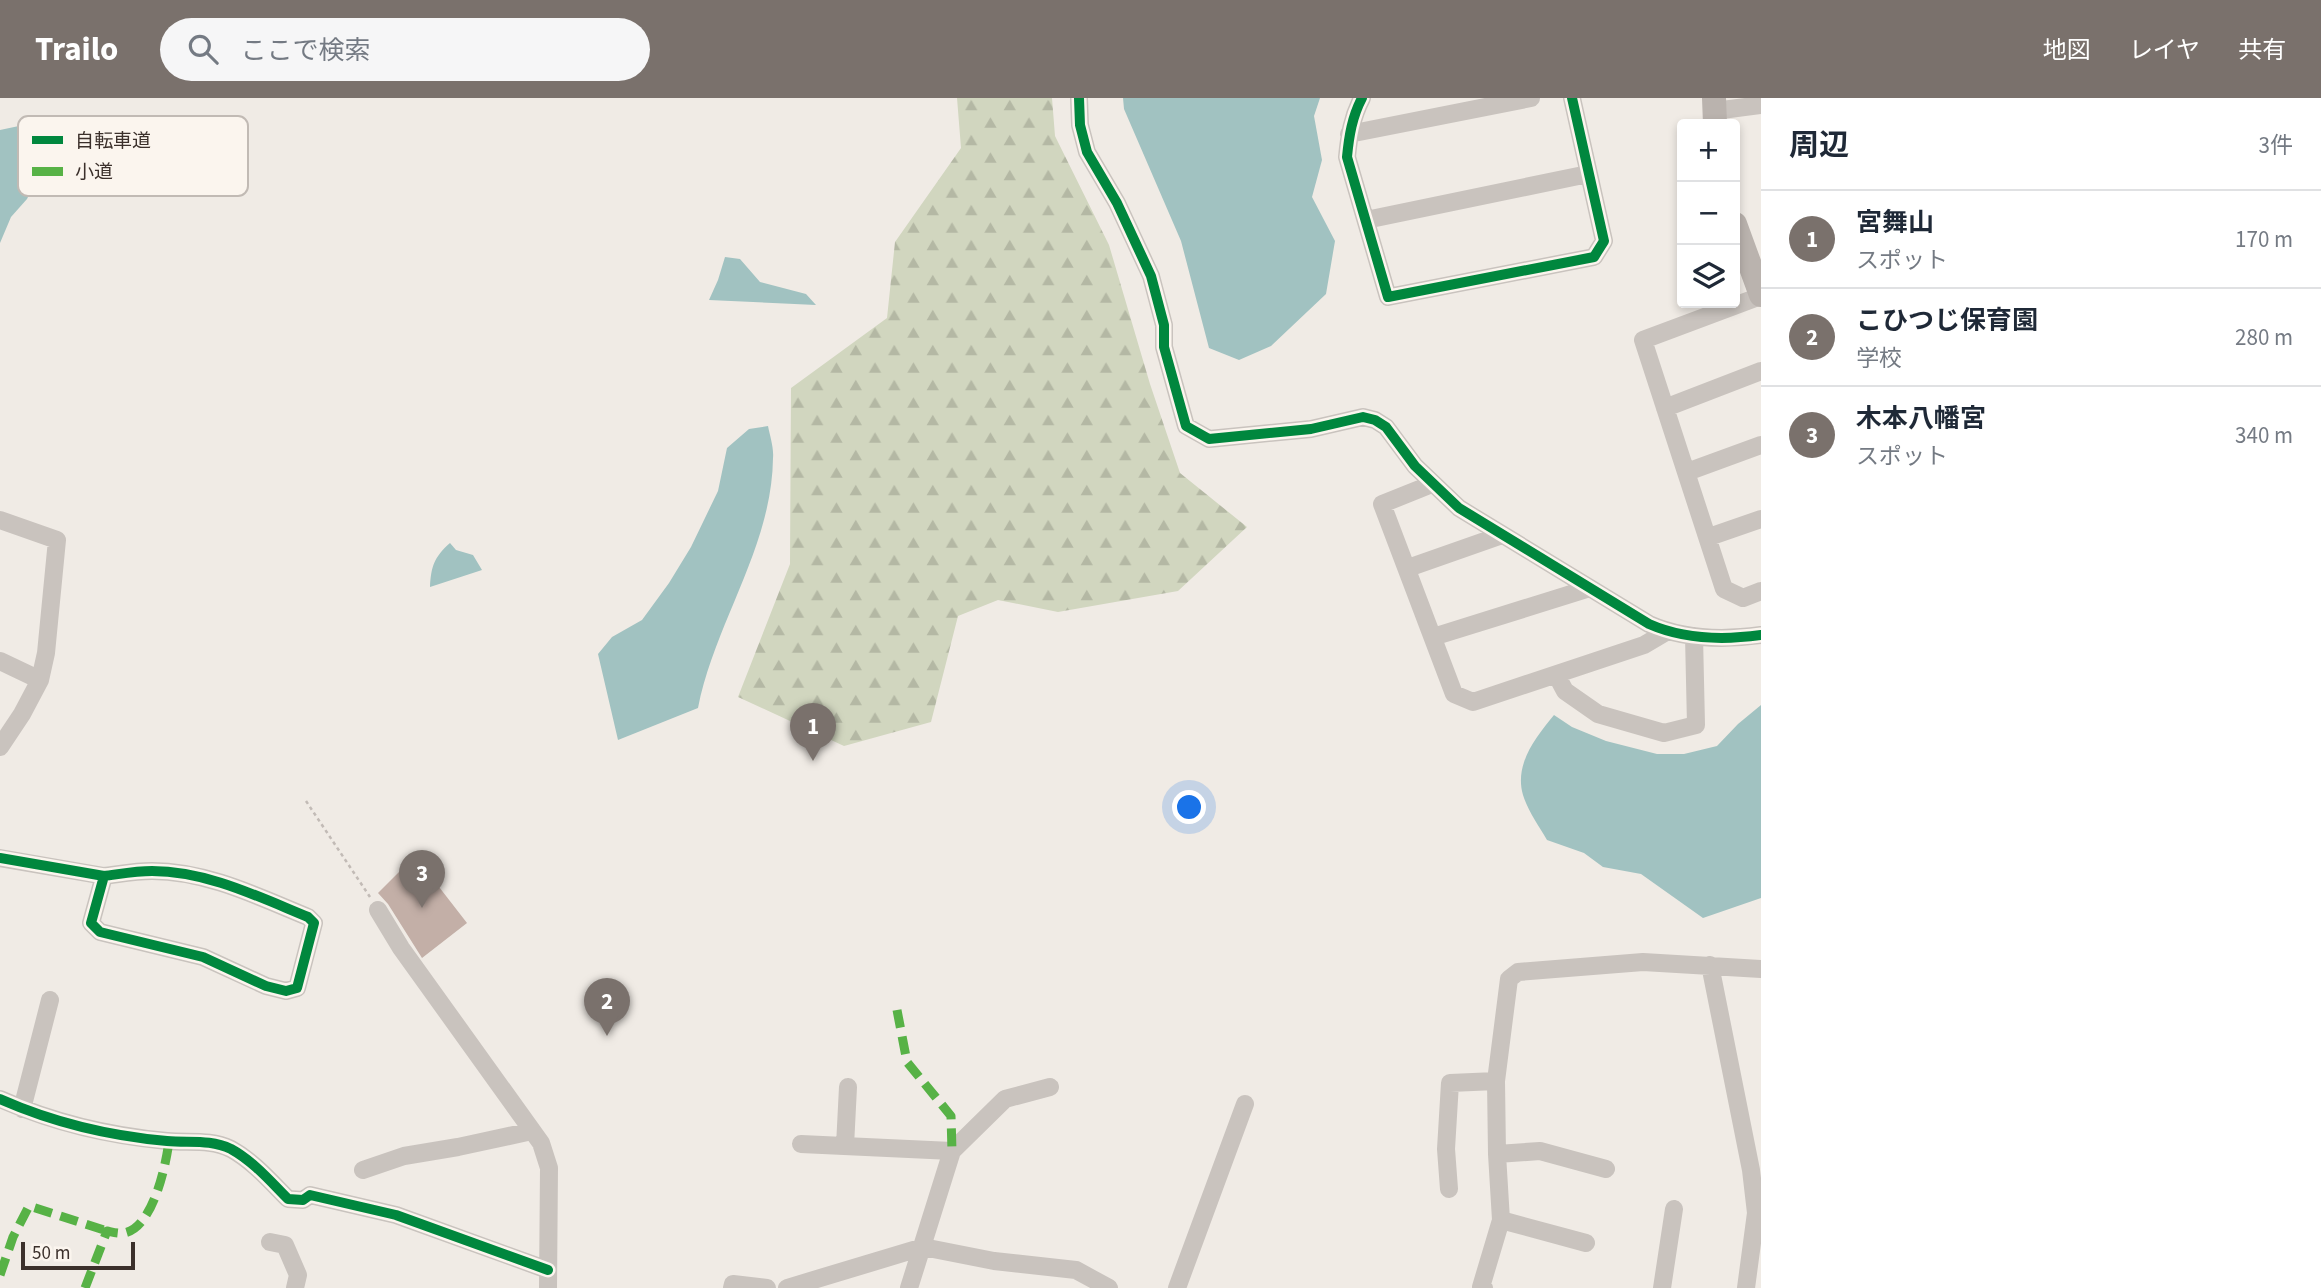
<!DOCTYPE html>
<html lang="ja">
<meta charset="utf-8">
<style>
body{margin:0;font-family:"Source Sans 3","Noto Sans JP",sans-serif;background:#f6f6f7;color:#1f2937}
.controls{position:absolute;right:21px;top:21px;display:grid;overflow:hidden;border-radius:7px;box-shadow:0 4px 10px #0003}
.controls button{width:63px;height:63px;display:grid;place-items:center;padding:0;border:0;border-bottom:2px solid #e0e1e3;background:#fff;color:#1f2937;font:35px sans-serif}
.scale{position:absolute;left:21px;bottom:18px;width:114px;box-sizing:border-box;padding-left:7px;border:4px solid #3b302b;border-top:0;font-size:19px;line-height:24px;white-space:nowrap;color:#3b302b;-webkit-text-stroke:5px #fbf5ee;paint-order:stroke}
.you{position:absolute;left:1190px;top:710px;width:24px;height:24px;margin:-18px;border:5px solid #fff;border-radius:50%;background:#1a73e8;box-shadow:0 0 0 10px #1a73e833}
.badge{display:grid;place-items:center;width:46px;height:46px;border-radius:50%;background:#7a716c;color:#fff;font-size:23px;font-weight:700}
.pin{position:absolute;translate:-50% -58px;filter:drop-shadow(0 2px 4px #0008)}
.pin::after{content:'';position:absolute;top:37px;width:24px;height:21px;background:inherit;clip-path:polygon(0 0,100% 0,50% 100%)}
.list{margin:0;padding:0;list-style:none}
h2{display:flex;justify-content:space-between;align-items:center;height:91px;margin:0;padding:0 28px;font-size:30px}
h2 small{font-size:23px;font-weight:400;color:#747a83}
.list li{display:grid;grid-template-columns:46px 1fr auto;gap:21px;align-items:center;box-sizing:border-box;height:98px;padding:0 28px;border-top:2px solid #e0e1e3}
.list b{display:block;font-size:26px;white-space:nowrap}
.list p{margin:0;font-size:23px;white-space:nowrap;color:#747a83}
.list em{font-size:23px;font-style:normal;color:#747a83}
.icon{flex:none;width:38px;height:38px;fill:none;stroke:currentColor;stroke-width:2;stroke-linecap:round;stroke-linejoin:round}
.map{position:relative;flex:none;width:1761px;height:1190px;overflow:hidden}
header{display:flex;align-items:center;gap:42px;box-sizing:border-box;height:98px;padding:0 35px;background:#7a716c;color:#fff}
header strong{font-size:33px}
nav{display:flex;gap:38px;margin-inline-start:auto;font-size:24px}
.search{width:490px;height:63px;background:#f6f6f7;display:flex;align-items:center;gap:18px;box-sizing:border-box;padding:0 24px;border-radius:38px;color:#747a83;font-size:26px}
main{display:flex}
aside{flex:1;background:#fff}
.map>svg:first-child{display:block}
</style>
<header>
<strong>Trailo</strong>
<div class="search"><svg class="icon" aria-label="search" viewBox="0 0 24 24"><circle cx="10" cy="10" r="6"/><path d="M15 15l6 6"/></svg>ここで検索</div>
<nav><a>地図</a><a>レイヤ</a><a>共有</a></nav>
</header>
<main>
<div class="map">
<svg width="1761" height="1190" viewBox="0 0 1761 1190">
<defs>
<pattern id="forest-firs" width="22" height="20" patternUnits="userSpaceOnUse" patternTransform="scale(1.75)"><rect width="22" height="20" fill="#d1d6bf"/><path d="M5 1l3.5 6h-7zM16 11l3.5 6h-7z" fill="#b4b8a4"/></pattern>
</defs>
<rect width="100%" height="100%" fill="#f0ebe5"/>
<path fill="url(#forest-firs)" d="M957 0H1052L1055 38 1109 147 1150 286 1180 375 1247 429 1178 493 1058 514 998 502 958 518 931 624 844 648 738 599 790 466 791 290 887 220 895 144 961 50Z"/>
<path fill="#a1c2c1" d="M1123 0H1320L1314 18 1322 62 1312 99 1335 143 1326 196 1271 248 1239 262 1209 250 1181 143 1124 11Z
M52 18 55 31 74 46 37 81 27 101 11 119 0 145V32L33 25Z
M725 159 740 161 760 184 806 196 816 207 709 202 718 182Z
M768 328C770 338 774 350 773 360 772 449 715 524 698 610L618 642 598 556 612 539 642 522 669 485 691 449 718 393 727 350 749 331Z
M450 445 456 452 473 457 482 472 430 489C431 469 434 459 450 445Z
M1761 607V800L1703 820 1641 776 1603 769 1584 755 1547 742C1539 728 1528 713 1523 697 1514 666 1536 639 1554 617L1572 629 1606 643 1657 656H1684L1717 648 1738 626Z"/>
<path fill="#c3afa7" d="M415 758 467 825 422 860 388 806 378 795Z"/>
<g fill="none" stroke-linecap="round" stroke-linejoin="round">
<path stroke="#c2bbb6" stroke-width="2.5" stroke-dasharray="3.5 3.5" stroke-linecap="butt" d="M306 703 370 799"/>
<path stroke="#c9c3be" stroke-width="18" d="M1079 0 1080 27 1087 54 1117 105 1151 178 1164 227V249L1186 328 1209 341 1311 331 1363 319 1375 322 1386 329 1415 368 1459 410 1649 526C1683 541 1725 542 1761 537
M1362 0C1352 19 1349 38 1347 59L1388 199 1594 159 1604 143 1572 0
M1714 13 1761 7
M1349 36 1531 0
M1366 122 1588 76
M1761 198 1643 242 1724 491 1743 500 1761 493
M1665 310 1761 273
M1687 374 1761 347
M1432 386 1382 406 1454 596 1473 604 1644 547 1666 534
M0 422 57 442 46 555 40 582 22 616 0 649
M1709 439 1761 421
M1408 470 1502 437
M1433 539 1590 490
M0 563 40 582
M1557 578 1565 593 1598 616 1664 635 1696 627 1694 538
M0 760 104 778 91 825 100 834 203 859 266 888 286 893 297 890 314 825 308 819C259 799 207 773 152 773 136 773 120 776 104 778
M378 812 401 850 541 1045 549 1070 548 1190
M1710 867 1751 1072 1756 1115 1746 1190
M1496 983 1509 881 1518 874 1643 864 1761 871
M0 1001C52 1024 111 1038 167 1043 190 1045 210 1041 231 1051 253 1063 271 1084 288 1101L303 1102 310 1097 396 1117 548 1172
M22 1011 50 902
M801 1046 952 1053 1005 1001 1050 989
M845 1048 848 989
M363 1072 404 1058 458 1049 532 1033
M1449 1091 1446 1051 1450 985 1496 983 1497 1056
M1501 1122 1586 1145
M270 1144 285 1147 298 1177 295 1190
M732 1190 733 1186 767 1190
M787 1190 923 1149 994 1163 1076 1172 1109 1190
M909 1190 952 1053
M1177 1190 1245 1006
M1484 1190 1481 1189 1501 1122 1497 1056 1540 1053 1606 1071
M1662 1190 1674 1111"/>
<path stroke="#bab3ae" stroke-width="24" d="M1714 0 1715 26
M1735 126 1761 197"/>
<path stroke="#57b246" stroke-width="9" stroke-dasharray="18 9" stroke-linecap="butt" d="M897 912 907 964 951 1018 952 1053
M0 1177 13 1139 29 1108 107 1133
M85 1190 107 1133C112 1134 119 1136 124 1135 153 1130 166 1067 169 1043"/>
<defs>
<path id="cycleway" d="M1079 0 1080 27 1087 54 1117 105 1151 178 1164 227V249L1186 328 1209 341 1311 331 1363 319 1375 322 1386 329 1415 368 1459 410 1649 526C1683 541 1725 542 1761 537
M1362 0C1352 19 1349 38 1347 59L1388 199 1594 159 1604 143 1572 0
M0 760 104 778 91 825 100 834 203 859 266 888 286 893 297 890 314 825 308 819C259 799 207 773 152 773 136 773 120 776 104 778
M0 1001C52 1024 111 1038 167 1043 190 1045 210 1041 231 1051 253 1063 271 1084 288 1101L303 1102 310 1097 396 1117 548 1172"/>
</defs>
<use href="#cycleway" stroke="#fbf5ee" stroke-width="15"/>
<use href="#cycleway" stroke="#00873e" stroke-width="10"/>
</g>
<rect x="18" y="18" width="230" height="80" rx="10" fill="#fbf5ee" stroke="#c1bab4" stroke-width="2"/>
<rect x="32" y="38" width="31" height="8" fill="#00873e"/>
<rect x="32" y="69" width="31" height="9" fill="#57b246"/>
<g font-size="19" fill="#3b302b">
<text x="75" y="49">自転車道</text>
<text x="75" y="80">小道</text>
</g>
</svg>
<div class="controls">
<button>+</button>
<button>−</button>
<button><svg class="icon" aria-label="layers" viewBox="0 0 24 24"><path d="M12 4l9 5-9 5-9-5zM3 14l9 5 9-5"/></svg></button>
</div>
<div class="scale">50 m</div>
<div class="you"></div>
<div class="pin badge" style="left:813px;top:663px">1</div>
<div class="pin badge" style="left:607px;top:938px">2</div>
<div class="pin badge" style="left:422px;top:810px">3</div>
</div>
<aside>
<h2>周辺<small>3件</small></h2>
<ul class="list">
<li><span class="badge">1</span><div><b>宮舞山</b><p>スポット</p></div><em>170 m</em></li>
<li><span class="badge">2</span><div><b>こひつじ保育園</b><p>学校</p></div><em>280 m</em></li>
<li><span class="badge">3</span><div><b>木本八幡宮</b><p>スポット</p></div><em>340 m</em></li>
</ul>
</aside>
</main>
